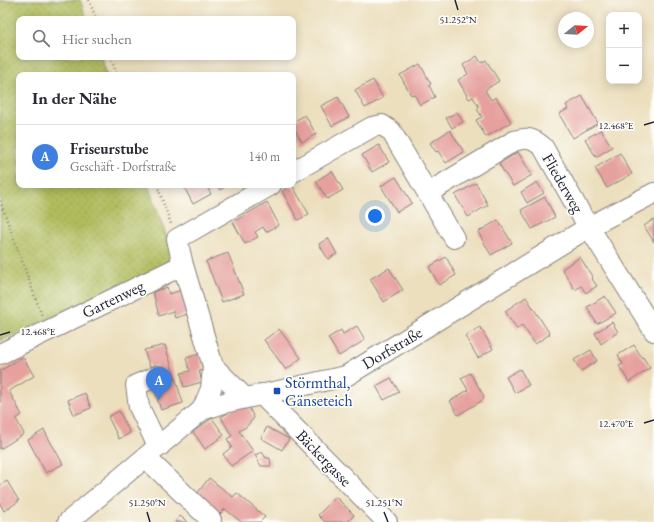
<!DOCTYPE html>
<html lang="de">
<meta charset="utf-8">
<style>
body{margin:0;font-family:"EB Garamond",serif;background:#f2f2f3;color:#2b2b33}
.controls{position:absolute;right:12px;top:12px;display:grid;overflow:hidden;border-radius:8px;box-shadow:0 2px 10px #0003}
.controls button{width:36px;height:36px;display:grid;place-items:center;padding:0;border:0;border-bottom:1px solid #e1e1e2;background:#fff;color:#2b2b33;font:20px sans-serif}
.compass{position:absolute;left:558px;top:12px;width:36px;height:36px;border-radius:50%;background:#fff;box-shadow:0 2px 10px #0003;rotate:72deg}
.you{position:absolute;left:375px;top:216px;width:14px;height:14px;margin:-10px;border:3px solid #fff;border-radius:50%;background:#1a73e8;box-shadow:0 0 0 6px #1a73e833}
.badge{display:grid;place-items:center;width:26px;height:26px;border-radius:50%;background:#db2777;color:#fff;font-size:13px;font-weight:700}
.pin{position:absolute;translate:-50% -33px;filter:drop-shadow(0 1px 2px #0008)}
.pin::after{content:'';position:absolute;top:21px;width:14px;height:12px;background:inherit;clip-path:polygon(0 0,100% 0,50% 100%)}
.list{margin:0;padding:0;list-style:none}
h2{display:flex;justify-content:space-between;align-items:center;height:52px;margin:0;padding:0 16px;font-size:17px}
h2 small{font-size:13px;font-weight:400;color:#7c7c81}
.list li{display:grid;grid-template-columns:26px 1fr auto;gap:12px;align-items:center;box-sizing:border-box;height:64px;padding:0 16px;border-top:1px solid #e1e1e2}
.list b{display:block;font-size:15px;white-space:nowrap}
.list p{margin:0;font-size:13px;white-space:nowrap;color:#7c7c81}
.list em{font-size:13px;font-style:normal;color:#7c7c81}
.icon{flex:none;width:22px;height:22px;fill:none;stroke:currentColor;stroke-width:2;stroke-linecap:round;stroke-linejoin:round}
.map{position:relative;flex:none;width:654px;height:522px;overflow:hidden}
.search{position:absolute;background:#fff;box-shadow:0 2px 10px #0003;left:16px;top:16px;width:280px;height:44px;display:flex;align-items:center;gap:10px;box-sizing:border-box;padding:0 14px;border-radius:8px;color:#7c7c81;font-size:15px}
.panel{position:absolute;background:#fff;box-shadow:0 2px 10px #0003;left:16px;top:72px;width:280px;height:116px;border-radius:8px}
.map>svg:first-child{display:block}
</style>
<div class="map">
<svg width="654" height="522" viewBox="0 0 654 522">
<defs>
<pattern id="grass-dots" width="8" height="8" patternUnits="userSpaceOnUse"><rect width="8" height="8" fill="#b0bc5d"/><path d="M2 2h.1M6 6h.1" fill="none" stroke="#97a152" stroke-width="1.8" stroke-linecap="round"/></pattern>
</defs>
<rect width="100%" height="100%" fill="#fdfcf7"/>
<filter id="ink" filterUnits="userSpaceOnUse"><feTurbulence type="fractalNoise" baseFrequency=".025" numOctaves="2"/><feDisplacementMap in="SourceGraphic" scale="8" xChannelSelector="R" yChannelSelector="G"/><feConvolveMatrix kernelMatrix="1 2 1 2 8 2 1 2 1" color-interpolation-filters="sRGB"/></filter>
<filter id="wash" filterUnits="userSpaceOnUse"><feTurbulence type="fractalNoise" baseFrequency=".012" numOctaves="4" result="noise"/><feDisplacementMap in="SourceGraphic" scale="16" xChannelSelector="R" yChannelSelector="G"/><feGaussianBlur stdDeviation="0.9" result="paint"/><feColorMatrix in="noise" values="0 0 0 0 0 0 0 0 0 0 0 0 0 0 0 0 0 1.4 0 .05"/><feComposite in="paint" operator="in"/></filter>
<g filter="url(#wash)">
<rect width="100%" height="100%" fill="#ecdfbe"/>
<path fill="url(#grass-dots)" stroke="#696f4c" d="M0 0H80L87 19H19V57H101L107 75H19V185H148L172 252 165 266 0 341Z"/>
<g id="blocks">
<path fill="#e6a19f" d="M477 56 481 63 486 60 499 81 485 90 491 100 496 97 511 122 486 137 476 120 482 117 477 109 479 107 473 97 469 99 458 80 468 74 463 65Z
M420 64 431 84 429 85 435 97 420 105 414 94 411 95 400 75Z
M373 80 383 98 365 108 355 90Z
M582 96 598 123 573 138 559 114 568 109 566 105Z
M338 97 349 117 332 126 321 106Z
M457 112 463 122 452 128 446 118Z
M305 115 316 134 302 142 293 126V122Z
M450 130 464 152 446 163 438 151 436 152 430 143Z
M601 130 612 147 596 157 585 139Z
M379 145 389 162 372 172 362 155Z
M518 152 532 175 513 186 499 164Z
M620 153 632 174 607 188 595 168Z
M332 171 343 190 327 199 316 181Z
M396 177 412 203 397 212 381 186Z
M537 182 544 193 527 203 521 192Z
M476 183 488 205 468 217 455 195Z
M183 185H206L211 194 193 204Z
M217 185H228L220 190Z
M292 185 309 214 298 220 282 191Z
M545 197 555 217 532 229 521 210Z
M267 202 279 225 266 232 263 227 255 232 258 237 245 244 233 222Z
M654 219V242L644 226Z
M498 220 512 243 491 255 478 232Z
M328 238 337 254 328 259 319 244Z
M228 253 244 294 222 302 206 261Z
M446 257 456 275 439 285 429 267Z
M580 257 593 278 592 279 597 286 586 293 581 286 575 290 562 269Z
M389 268 403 290 384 302 370 279Z
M167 287 169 294 182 290 188 314 175 318 173 311 159 316 153 292Z
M605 296 616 313 597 324 587 307Z
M526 297 550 334 535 344 522 325 517 329 505 311Z
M612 322 618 332 601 344 595 333Z
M357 326 365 340 339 356 328 338 341 330 343 334Z
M480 327 493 349 478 358 465 336Z
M279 329 301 358 286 370 264 340Z
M165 345 183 403 161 410 153 386 162 383 156 365 150 367 144 350Z
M634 345 642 358 643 357 650 368 629 382 619 366 623 364 618 355Z
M591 350 597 361 581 371 574 360Z
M199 354 203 370 199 371 202 382 184 387 181 373 190 371 186 358Z
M23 357 34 376 9 391 22 415 16 419 24 434 0 449V371Z
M520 369 529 385 515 393 506 377Z
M470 373 484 396 483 400 458 415 450 401 468 390 461 378Z
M391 378 399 392 384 400 376 386Z
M85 393 91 408 74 415 68 400Z
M248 405 254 418 246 427 239 431 253 451 231 466 223 454 232 447 227 439 232 436 221 417 234 409Z
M119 411 130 433 119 439 108 417Z
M212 418 224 435 205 449 193 432Z
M267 427 289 439 282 450 261 438Z
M44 430 63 464 46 473 28 440Z
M262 452 266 458H270L271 466H261L255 455Z
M209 478 233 497 237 493 265 517 260 522H241L225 509 220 514 196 495Z
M7 481 19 501 4 511 0 504V485Z
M336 497 354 515 348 522H325L318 515Z
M180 516 188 522H175Z"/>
</g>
</g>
<g filter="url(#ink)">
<use href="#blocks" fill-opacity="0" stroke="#87807c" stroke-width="1"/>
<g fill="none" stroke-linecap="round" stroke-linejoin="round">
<defs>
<path id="minor" d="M293 172 372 127 382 125 391 131 454 238
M428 193 514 141C527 137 532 138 543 147L582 216 654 331
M0 354 183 265
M213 366 245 398
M158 376 136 385 139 407 154 438 160 446
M261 394 387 522
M202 410 211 389 213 366 183 265 177 239 271 185
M146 458 211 520
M68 522 202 410 224 403 346 376 589 227 654 193"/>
</defs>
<use href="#minor" stroke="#87807c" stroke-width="22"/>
<path stroke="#87807c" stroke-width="2.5" stroke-dasharray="1 3" stroke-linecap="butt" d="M89 0 96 19
M110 57 117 75
M157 185 171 224
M0 201 42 316"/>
<use href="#minor" stroke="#fff" stroke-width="20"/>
</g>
</g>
<path fill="none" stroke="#22223b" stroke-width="1.5" d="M455 0 458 10M644 125 654 122M0 335 10 332M644 423 654 420M147 512 150 522M384 512 388 522"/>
<rect fill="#1a4fb4" stroke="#fdfcf7" stroke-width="1.5" x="273" y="387" width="8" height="8" rx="2"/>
<g text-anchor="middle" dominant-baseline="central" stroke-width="3.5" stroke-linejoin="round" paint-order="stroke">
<g font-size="16" fill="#22223b" stroke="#fdfcf7">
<text transform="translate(563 183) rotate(60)">Fliederweg</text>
<text transform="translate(113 299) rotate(-26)">Gartenweg</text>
<text transform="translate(392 348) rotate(-31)">Dorfstraße</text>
<text transform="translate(324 458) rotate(46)">Bäckergasse</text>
</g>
<g font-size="16" fill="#164399" stroke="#fdfcf7" text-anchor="start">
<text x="285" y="382">Störmthal,<tspan x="285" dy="18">Gänseteich</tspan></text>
</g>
</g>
<g font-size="10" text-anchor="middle" fill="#22223b" stroke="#fdfcf7" stroke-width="3.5" stroke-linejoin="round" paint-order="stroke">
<text x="458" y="23">51.252°N</text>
<text x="616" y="129">12.468°E</text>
<text x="38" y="335">12.468°E</text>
<text x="616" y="427">12.470°E</text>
<text x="147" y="506">51.250°N</text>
<text x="384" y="506">51.251°N</text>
</g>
</svg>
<div class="controls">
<button>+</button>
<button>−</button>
</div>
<svg class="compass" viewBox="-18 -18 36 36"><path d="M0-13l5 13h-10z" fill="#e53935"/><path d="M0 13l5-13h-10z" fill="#7c7c81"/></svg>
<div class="you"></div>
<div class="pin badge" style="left:159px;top:400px;background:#3f7fe0">A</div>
<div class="search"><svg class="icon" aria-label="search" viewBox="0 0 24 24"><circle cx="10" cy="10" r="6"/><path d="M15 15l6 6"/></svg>Hier suchen</div>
<section class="panel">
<h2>In der Nähe<small></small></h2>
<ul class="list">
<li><span class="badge" style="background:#3f7fe0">A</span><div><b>Friseurstube</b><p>Geschäft · Dorfstraße</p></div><em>140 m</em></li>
</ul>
</section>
</div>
